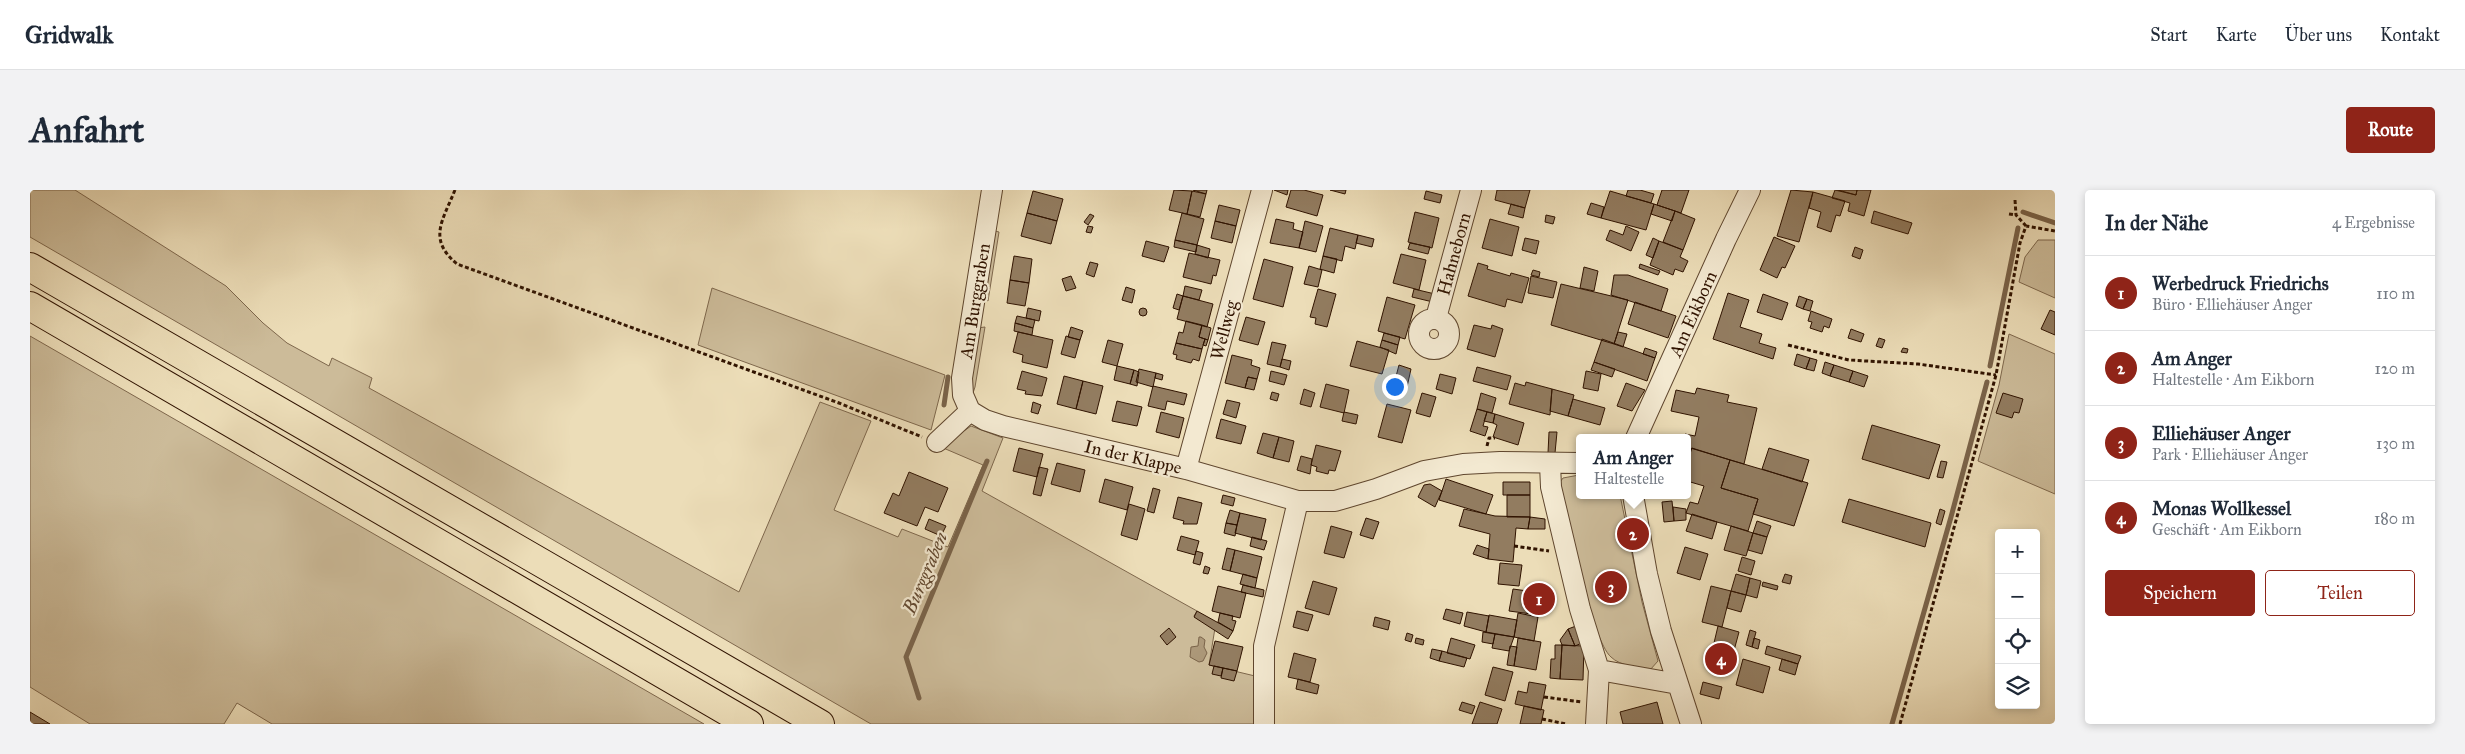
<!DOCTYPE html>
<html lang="de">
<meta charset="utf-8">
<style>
body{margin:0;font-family:"IM FELL Great Primer",serif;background:#f2f2f3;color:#1f2937}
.controls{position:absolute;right:15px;bottom:15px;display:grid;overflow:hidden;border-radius:5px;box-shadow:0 2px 8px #0003}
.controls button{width:45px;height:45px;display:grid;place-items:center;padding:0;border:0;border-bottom:1px solid #e0e1e3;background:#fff;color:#1f2937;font:25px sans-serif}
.you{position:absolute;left:1364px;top:196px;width:18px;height:18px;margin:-12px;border:4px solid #fff;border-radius:50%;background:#1a73e8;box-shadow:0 0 0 8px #1a73e833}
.badge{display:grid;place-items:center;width:32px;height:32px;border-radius:50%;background:#8f2418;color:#fff;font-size:16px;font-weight:700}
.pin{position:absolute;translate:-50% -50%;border:2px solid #fff;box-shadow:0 1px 5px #0006}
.popup{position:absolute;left:1546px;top:244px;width:115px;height:65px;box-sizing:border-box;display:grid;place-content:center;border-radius:5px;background:#fff;filter:drop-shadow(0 1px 4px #0005);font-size:16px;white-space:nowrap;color:#747a83}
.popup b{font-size:19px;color:#1f2937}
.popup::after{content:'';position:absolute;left:50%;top:100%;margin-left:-10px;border:10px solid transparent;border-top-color:#fff}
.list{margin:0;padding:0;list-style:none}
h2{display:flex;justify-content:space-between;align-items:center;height:65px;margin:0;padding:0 20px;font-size:21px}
h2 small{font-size:16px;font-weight:400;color:#747a83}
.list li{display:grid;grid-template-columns:32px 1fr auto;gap:15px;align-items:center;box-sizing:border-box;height:75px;padding:0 20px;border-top:1px solid #e0e1e3}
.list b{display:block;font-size:19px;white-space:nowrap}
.list p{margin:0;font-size:16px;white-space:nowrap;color:#747a83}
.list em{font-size:16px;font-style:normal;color:#747a83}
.actions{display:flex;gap:10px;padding:15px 20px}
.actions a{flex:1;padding:11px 0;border:1px solid #8f2418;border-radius:5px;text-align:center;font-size:18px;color:#8f2418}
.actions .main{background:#8f2418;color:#fff}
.icon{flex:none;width:28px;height:28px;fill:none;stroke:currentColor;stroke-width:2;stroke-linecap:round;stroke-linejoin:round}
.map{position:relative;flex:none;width:2025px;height:534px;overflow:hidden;border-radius:5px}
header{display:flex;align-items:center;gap:30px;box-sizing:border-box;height:70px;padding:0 25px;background:#fff;border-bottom:1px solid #e0e1e3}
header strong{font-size:24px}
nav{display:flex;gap:28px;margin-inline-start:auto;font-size:18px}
.intro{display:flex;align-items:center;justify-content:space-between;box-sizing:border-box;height:120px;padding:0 30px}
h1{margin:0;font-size:35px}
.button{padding:12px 22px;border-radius:5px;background:#8f2418;color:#fff;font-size:18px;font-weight:700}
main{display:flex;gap:30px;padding:0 30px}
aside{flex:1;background:#fff;border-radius:5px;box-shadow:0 2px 8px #0003}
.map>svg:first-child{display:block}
</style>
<header>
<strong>Gridwalk</strong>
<nav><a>Start</a><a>Karte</a><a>Über uns</a><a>Kontakt</a></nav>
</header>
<div class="intro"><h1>Anfahrt</h1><a class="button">Route</a></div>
<main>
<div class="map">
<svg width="2025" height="534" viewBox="0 0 2025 534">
<rect width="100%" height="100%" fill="#ecddb8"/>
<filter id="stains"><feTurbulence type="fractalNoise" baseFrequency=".004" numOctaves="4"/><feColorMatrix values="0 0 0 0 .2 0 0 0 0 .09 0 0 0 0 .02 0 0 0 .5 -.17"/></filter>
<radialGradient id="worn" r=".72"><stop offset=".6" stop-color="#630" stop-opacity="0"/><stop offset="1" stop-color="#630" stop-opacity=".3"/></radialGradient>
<path fill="#cb9" stroke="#7e674c" d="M0 0H45L196 96 233 133 257 153 299 176 302 168 342 188 339 198 709 402 790 212 841 231 804 320 868 347 872 339 918 357 953 275 911 257 941 236 973 248 952 301 1167 421 1164 426 1185 438 1179 475 1225 486 1226 534H841L0 47Z
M965 41 969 42 958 111 952 107Z
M2008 50H2025V108L1989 92 1995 67Z
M682 98 915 185 901 240 668 155Z
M955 137 945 197 943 203 940 192 947 138Z
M1979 144 2025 164V304L1948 271 1969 195Z
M0 146 674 534H242L207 513 194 534H60L0 497Z
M1549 285V305H1590L1612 412 1628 471 1620 480C1608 477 1590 476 1581 467 1562 451 1536 326 1528 295L1533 288Z"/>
<path fill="#ac9879" stroke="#7a6349" d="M1169 447H1171L1175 450 1174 457 1177 463 1173 471 1169 472 1160 467 1161 457 1168 456Z"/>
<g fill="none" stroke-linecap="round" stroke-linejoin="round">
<path stroke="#7a6349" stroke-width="5" d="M1993 22 2025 33
M1960 176 1988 38
M914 215 918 187
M889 508 876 467 957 271
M1862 534 1921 327 1957 192"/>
</g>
<path fill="#927c60" stroke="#301300" d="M1144 0 1162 1 1157 24 1139 20Z
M1163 0H1177L1176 4Z
M1244 0H1258L1257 5Z
M1261 0H1274L1293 5 1287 26 1256 17Z
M1300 0H1316L1315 4Z
M1467 0H1500L1495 18 1465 10Z
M1598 0H1610L1624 4 1621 13 1596 6Z
M1632 0H1659L1651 23 1627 15Z
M1761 0 1783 2 1769 52 1747 46Z
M1805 0 1826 5 1827 0H1841L1834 26 1818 21 1820 13 1802 8Z
M1808 0H1827L1826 5Z
M1003 1 1033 9 1027 31 997 23Z
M1162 1 1176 4 1170 27 1157 24Z
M1396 1 1412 5 1410 13 1394 9Z
M1580 1 1624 14 1616 40 1571 28Z
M1783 2 1815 11 1810 26 1806 25 1801 42 1787 37 1791 22 1779 18Z
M1561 13 1574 17 1571 28 1557 24Z
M1481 14 1495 18 1493 28 1478 24Z
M1624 14 1645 21 1642 31 1621 24Z
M1189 15 1210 20 1206 36 1185 31Z
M1645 21 1665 29 1653 60 1633 52Z
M1844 21 1882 33 1878 44 1841 33Z
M1385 22 1409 28 1402 58 1378 52Z
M997 23 1027 31 1021 54 991 46Z
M1152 23 1174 29 1167 55 1145 50Z
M1060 24 1064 26 1058 35 1054 32Z
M1516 25 1525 27 1523 34 1515 32Z
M1246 29 1264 33 1263 39 1273 42 1269 58 1240 53Z
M1460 29 1489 37 1482 66 1452 58Z
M1185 31 1206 36 1202 53 1181 48Z
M1275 31 1293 36 1286 62 1269 58Z
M1058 36 1063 37 1061 43 1056 42Z
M1596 36 1609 42 1601 61 1576 50 1580 40 1593 45Z
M1300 38 1328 45 1325 59 1315 56 1312 71 1293 66Z
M1328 45 1344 49 1342 57 1326 53Z
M1744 47 1765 56 1755 78 1752 77 1747 88 1730 80Z
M1495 48 1509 51 1506 64 1492 60Z
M1623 48 1629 51 1623 68 1616 65Z
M1145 50 1167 55 1166 62 1144 57Z
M1116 51 1139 57 1134 72 1112 66Z
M1629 51 1653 60 1650 67 1658 71 1653 82 1645 79 1643 85 1620 75Z
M1380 53 1400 57 1398 64 1378 59Z
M1167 55 1180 59 1178 68 1165 64Z
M1825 57 1833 60 1830 69 1822 66Z
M1159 63 1190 70 1186 86 1183 85 1181 94 1153 87Z
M1371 64 1396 70 1389 100 1363 93Z
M984 66 1002 69 999 93 980 90Z
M1293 66 1307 69 1304 83 1290 79Z
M1234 69 1263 77 1253 117 1223 109Z
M1060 72 1068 74 1064 87 1056 84Z
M1448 73 1458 76 1457 79 1480 86 1481 83 1499 88 1492 113 1477 109 1475 117 1438 106Z
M1610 74 1630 81 1628 85 1609 78Z
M1279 76 1292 80 1288 97 1274 94Z
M1554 77 1568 81 1564 101 1550 98Z
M1503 80 1510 82 1509 87 1501 85Z
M1584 85H1598L1638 99 1631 121 1581 105Z
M1041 86 1046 98 1036 101 1032 89Z
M1501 86 1527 92 1523 108 1498 103Z
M980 90 999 93 995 116 977 113Z
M1531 94 1598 110 1584 154 1521 135Z
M1155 96 1172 100 1169 110 1153 106Z
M1096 97 1105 100 1102 113 1092 110Z
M1288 99 1306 104 1297 137 1285 134 1286 128 1280 127Z
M1384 99 1405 104 1403 112 1382 107Z
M1698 103 1719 110 1710 137 1732 144 1729 153 1746 158 1743 169 1683 149Z
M1147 104 1153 106 1149 120 1143 118Z
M1733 104 1758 113 1752 130 1727 122Z
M1153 106 1183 114 1177 137 1147 129Z
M1769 106 1777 109 1773 119 1766 116Z
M1357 107 1385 115 1375 149 1348 141Z
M1777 109 1783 111 1780 121 1773 119Z
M1605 112 1646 126 1638 148 1598 134Z
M1109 122a4 4 0 1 1 8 0a4 4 0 1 1-8 0Z
M998 118 1011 121 1009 131 996 128Z
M2020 120 2025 122V145L2011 139Z
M1781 121 1802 129 1799 138 1794 136 1792 142 1780 138 1782 132 1778 131Z
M987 126 1005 130 1003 138 985 133Z
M1216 127 1235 132 1228 155 1209 150Z
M1156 131 1172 135 1169 147 1175 149 1172 159 1146 153 1149 142 1153 143Z
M985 133 1003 138 1002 145 984 141Z
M1172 135 1181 138 1178 150 1169 147Z
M1444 135 1461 139 1462 135 1473 139 1465 167 1437 159Z
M1041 137 1053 141 1050 150 1038 147Z
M1821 139 1834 144 1831 152 1818 148Z
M988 142 1023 150 1017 178 992 172 993 165 983 162Z
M1588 142 1597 144 1593 157 1584 154Z
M1354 143 1370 147 1368 155 1352 150Z
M1036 146 1050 150 1045 168 1031 164Z
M1849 148 1855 150 1852 158 1846 156Z
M1175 149 1178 150 1176 156 1173 155Z
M1572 149 1625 168 1617 191 1564 172Z
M1078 150 1093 154 1087 176 1072 172Z
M1352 150 1368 155 1366 164 1350 157Z
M1327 151 1359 160 1352 184 1320 176Z
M1242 152 1256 155 1250 177 1237 174Z
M1146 153 1172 159 1169 171 1163 169 1161 173 1146 169 1147 165 1143 164Z
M1615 158 1627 162 1625 168 1613 164Z
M1873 158 1878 159 1877 163 1871 162Z
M1767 164 1780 168 1776 179 1764 175Z
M1202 165 1222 170 1221 175 1230 178 1227 189 1218 187 1215 198 1195 193Z
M1780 168 1787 170 1784 181 1776 179Z
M1252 169 1261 171 1259 180 1250 177Z
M1564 172 1585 179 1582 187 1561 180Z
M1795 172 1804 175 1800 186 1792 183Z
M1369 175 1381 179 1377 197 1364 194Z
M1804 175 1823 181 1819 192 1800 186Z
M1087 176 1104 180 1100 194 1084 190Z
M1447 177 1481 186 1477 200 1443 191Z
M1109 179 1126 183 1123 197 1106 192Z
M1104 180 1109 182 1107 196 1100 194Z
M992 181 1017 188 1012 206 995 204 996 201 987 199Z
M1241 181 1257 185 1254 195 1239 191Z
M1556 181 1571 184 1568 201 1553 198Z
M1823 181 1838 186 1834 197 1819 192Z
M1126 183 1133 185 1132 190 1125 188Z
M1410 184 1426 188 1422 204 1406 199Z
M1034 186 1053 191 1046 219 1027 214Z
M1218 187 1227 189 1224 200 1215 198Z
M1053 191 1073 196 1066 224 1046 219Z
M1496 192 1522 199 1520 225 1479 214 1485 193 1495 196Z
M1596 193 1615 200 1602 221 1587 216Z
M1296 194 1319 200 1314 223 1290 217Z
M1123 196 1157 204 1154 215 1137 211 1135 220 1118 216Z
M1667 198 1699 205 1697 212 1727 218 1714 274 1657 257 1655 244 1665 246 1669 227 1641 221 1646 200 1665 204Z
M1274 199 1285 203 1281 217 1270 214Z
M1522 199 1544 205 1538 226 1520 221Z
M1242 202 1249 204 1247 211 1240 209Z
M1392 203 1406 207 1400 227 1386 223Z
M1451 203 1466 208 1462 223 1447 219Z
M1973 203 1993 209 1989 223 1984 222 1982 228 1966 223Z
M1543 209 1575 218 1570 235 1538 226Z
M1197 210 1210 213 1206 228 1193 224Z
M1087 211 1112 217 1107 236 1082 231Z
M1003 212 1011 215 1008 224 1001 222Z
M1357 214 1381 220 1372 253 1348 247Z
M1447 219 1457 222 1453 236 1458 237 1455 246 1440 241Z
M1131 222 1154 228 1149 248 1126 242Z
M1314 222 1328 225 1326 234 1312 231Z
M1457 222 1465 224 1463 233 1454 231Z
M1465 224 1494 233 1488 255 1463 247 1467 235 1463 233Z
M1191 229 1216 236 1211 254 1186 248Z
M1842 235 1910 255 1899 289 1832 269Z
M1519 242H1527L1525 263H1518Z
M1233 243 1249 247 1243 268 1227 263Z
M1249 247 1264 251 1259 272 1243 268Z
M1286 255 1311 261 1305 281 1299 280 1298 284 1286 281 1287 277 1281 275Z
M989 258 1013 264 1007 287 983 281Z
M1662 258 1700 270 1691 298 1728 309 1718 341 1656 323 1660 312 1668 314 1674 296 1657 291V268L1658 269Z
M1739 258 1779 270 1772 292 1732 279Z
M1271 266 1282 269 1280 284 1267 280Z
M1700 270 1778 293 1764 336 1723 324 1728 309 1691 298Z
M1911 271 1917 272 1913 288 1907 287Z
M1027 273 1055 280 1050 302 1021 294Z
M1009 277 1018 279 1011 306 1003 304Z
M879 282 918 298 908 322 895 317 887 336 854 323 863 303 869 306Z
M1075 289 1103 297 1097 320 1069 312Z
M1416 289 1463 305 1456 324 1409 310Z
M1473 292H1500V305H1473Z
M1400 294 1412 301 1405 317 1388 307 1394 295Z
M1123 298 1130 300 1124 323 1117 321Z
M1193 305 1205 308 1203 316 1191 313Z
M1477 305H1500V327H1477Z
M1148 307 1172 313 1167 334H1153L1154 331 1143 328Z
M1819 309 1901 333 1895 357 1812 332Z
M1642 311 1644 331 1634 332 1632 312Z
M1099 314 1115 319 1107 350 1091 345Z
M1643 317 1656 319V330L1644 331Z
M1434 319 1465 326 1500 327 1498 339 1486 338 1483 372 1458 369 1460 344 1429 336Z
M1910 319 1915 321 1911 335 1906 333Z
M1200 320 1210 323 1207 335 1196 333Z
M1210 323 1236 329 1231 350 1205 343Z
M1662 324 1687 332 1682 349 1656 341Z
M1500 327 1515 329V339H1498Z
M1336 328 1349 332 1343 349 1330 345Z
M899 329 916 336 911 346 895 339Z
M1727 331 1741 336 1737 347 1723 343Z
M1196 333 1207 335 1205 346 1194 343Z
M1301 336 1322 342 1314 368 1294 363Z
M1701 336 1723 343 1716 366 1694 360Z
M1723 343 1737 347 1732 364 1718 360Z
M1151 346 1169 351 1165 365 1147 360Z
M1222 347 1237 351 1234 360 1220 356Z
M1447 355 1459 359 1458 369 1443 364Z
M1655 357 1678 364 1670 390 1647 383Z
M1197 358 1205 360 1200 381 1192 379Z
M1205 360 1232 367 1227 388 1200 381Z
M1166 361 1173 363 1170 375 1163 373Z
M1712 367 1725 371 1721 385 1708 381Z
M1470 373 1492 375 1489 396 1468 394Z
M1175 376 1180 378 1178 384 1173 383Z
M1213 384 1227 388 1225 398 1210 394Z
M1706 384 1720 388 1716 405 1701 401Z
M1755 384 1762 386 1760 394 1752 392Z
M1720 388 1731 391 1727 408 1716 405Z
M1283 391 1307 398 1299 425 1275 418Z
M1733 392 1748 396 1747 400 1732 396Z
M1213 395 1234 400 1233 407 1211 402Z
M1188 396 1216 403 1210 428 1182 421Z
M1681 396 1701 401 1692 437 1672 432Z
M1483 399 1512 403 1509 425 1479 421Z
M1701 401 1716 405 1711 422 1697 418Z
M1416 419 1433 423 1430 434 1413 429Z
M1167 421 1203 441 1198 449 1164 427Z
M1267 421 1283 425 1278 441 1263 437Z
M1437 422 1459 426 1456 442 1434 436Z
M1190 423 1203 426 1202 430 1206 431 1203 441 1188 432Z
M1488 423 1508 427 1504 451 1484 447Z
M1459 425 1487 430 1484 447 1456 442Z
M1345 427 1360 431 1358 440 1343 436Z
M1546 436 1552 453 1545 456 1538 439Z
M1688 436 1709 442 1699 479 1679 474Z
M1139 438 1146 447 1137 455 1130 446Z
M1538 439 1545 456 1532 455 1530 450Z
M1720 440 1726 442 1722 457 1716 455Z
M1453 442 1465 444 1463 454 1452 452Z
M1377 443 1383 445 1381 452 1375 450Z
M1465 444 1484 447 1479 461 1462 458Z
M1386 448 1394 450 1393 455 1385 453Z
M1421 448 1445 455 1440 469 1417 463Z
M1488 448 1511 452 1506 480 1484 476Z
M1724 448 1730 450 1728 459 1722 457Z
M1185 451 1213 457 1207 481 1179 475Z
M1525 455H1532L1530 489 1520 488 1521 469H1525Z
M1532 455 1554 456 1553 490 1530 489Z
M1480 456 1487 457 1484 476 1477 475Z
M1737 456 1771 466 1768 474 1735 464Z
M1402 459 1412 461 1409 471 1400 468Z
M1412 461 1437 468 1434 477 1409 471Z
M1264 463 1286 469 1280 492 1258 487Z
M1713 469 1740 477 1733 503 1706 495Z
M1752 469 1768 474 1765 485 1749 480Z
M1184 476 1193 478 1191 486 1182 484Z
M1463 477 1483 482 1475 511 1455 505Z
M1193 478 1207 481 1204 491 1191 488Z
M1268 489 1289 495 1287 504 1266 499Z
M1499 492 1516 495 1511 520 1485 514 1488 501 1497 503Z
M1673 492 1692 497 1689 509 1670 504Z
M1432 512 1445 516 1442 524 1429 520Z
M1450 512 1472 519 1467 534H1442Z
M1627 512 1633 534H1593L1590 522Z
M1494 516 1514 520 1511 534H1490Z
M0 522 20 534H0Z"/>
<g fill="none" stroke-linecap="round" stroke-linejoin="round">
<defs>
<path id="minor" d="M1406 128 1441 0
M1389 144a15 15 0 1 1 30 0a15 15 0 1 1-30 0Z
M940 221 955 230 973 236 1156 279 1268 311H1305L1346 299 1394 281 1433 274 1470 272 1549 273
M940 221 933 205 932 188 962 0
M1606 248 1696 49 1720 0
M907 252 940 221
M1520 274 1521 297 1550 419 1569 480 1648 494
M1156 279 1232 0
M1603 305 1617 384 1631 441 1661 534
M1234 534V456L1268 311
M1566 534 1569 480"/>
<path id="highway" d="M0 77 790 534
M0 116 719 534"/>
</defs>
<use href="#minor" stroke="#5f462e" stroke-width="22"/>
<use href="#highway" stroke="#301300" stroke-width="30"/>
<path stroke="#301300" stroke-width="3" stroke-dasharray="4 2.5" stroke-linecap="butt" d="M425 0C413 30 397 49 427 74L809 213 892 247
M1985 10 1986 25 1996 36
M1979 24 1986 25
M1758 155 1819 170 1888 174 1966 185
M1457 256 1459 248H1465
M1484 356 1519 361
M1514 507 1552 512
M1512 529 1536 534
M1870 534 1966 185 1990 53 1996 36 2025 41"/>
<use href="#minor" stroke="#f3e9d1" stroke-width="20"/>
<use href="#highway" stroke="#ecddb8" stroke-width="28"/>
</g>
<g text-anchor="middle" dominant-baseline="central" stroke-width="4.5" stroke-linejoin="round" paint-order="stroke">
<g font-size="18" fill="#301300" stroke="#f3e9d1">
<text transform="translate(1424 64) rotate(-75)">Hahneborn</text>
<text transform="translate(945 111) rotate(-81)">Am Burggraben</text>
<text transform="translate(1663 124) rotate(-66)">Am Eikborn</text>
<text transform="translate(1194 140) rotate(-75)">Wellweg</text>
<text transform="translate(1103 267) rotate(13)">In der Klappe</text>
</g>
<g font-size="19" font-style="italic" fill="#624830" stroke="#f3e9d1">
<text transform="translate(895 383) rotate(-67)">Burggraben</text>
</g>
</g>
<rect width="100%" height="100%" filter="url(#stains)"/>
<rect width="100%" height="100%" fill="url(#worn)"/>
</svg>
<div class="controls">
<button>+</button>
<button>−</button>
<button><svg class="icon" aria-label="locate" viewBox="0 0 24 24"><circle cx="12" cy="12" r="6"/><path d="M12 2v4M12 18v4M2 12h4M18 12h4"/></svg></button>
<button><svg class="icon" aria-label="layers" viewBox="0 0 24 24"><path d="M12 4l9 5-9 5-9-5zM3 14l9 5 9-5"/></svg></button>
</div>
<div class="you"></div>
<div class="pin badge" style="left:1509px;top:409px">1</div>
<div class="pin badge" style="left:1603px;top:344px">2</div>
<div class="popup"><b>Am Anger</b>Haltestelle</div>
<div class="pin badge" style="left:1581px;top:397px">3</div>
<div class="pin badge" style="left:1691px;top:469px">4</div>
</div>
<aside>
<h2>In der Nähe<small>4 Ergebnisse</small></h2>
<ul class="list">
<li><span class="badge">1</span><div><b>Werbedruck Friedrichs</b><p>Büro · Elliehäuser Anger</p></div><em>110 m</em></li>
<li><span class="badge">2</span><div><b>Am Anger</b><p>Haltestelle · Am Eikborn</p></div><em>120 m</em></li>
<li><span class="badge">3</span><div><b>Elliehäuser Anger</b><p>Park · Elliehäuser Anger</p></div><em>130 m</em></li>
<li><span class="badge">4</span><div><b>Monas Wollkessel</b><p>Geschäft · Am Eikborn</p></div><em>180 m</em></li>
</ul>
<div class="actions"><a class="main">Speichern</a><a>Teilen</a></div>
</aside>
</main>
